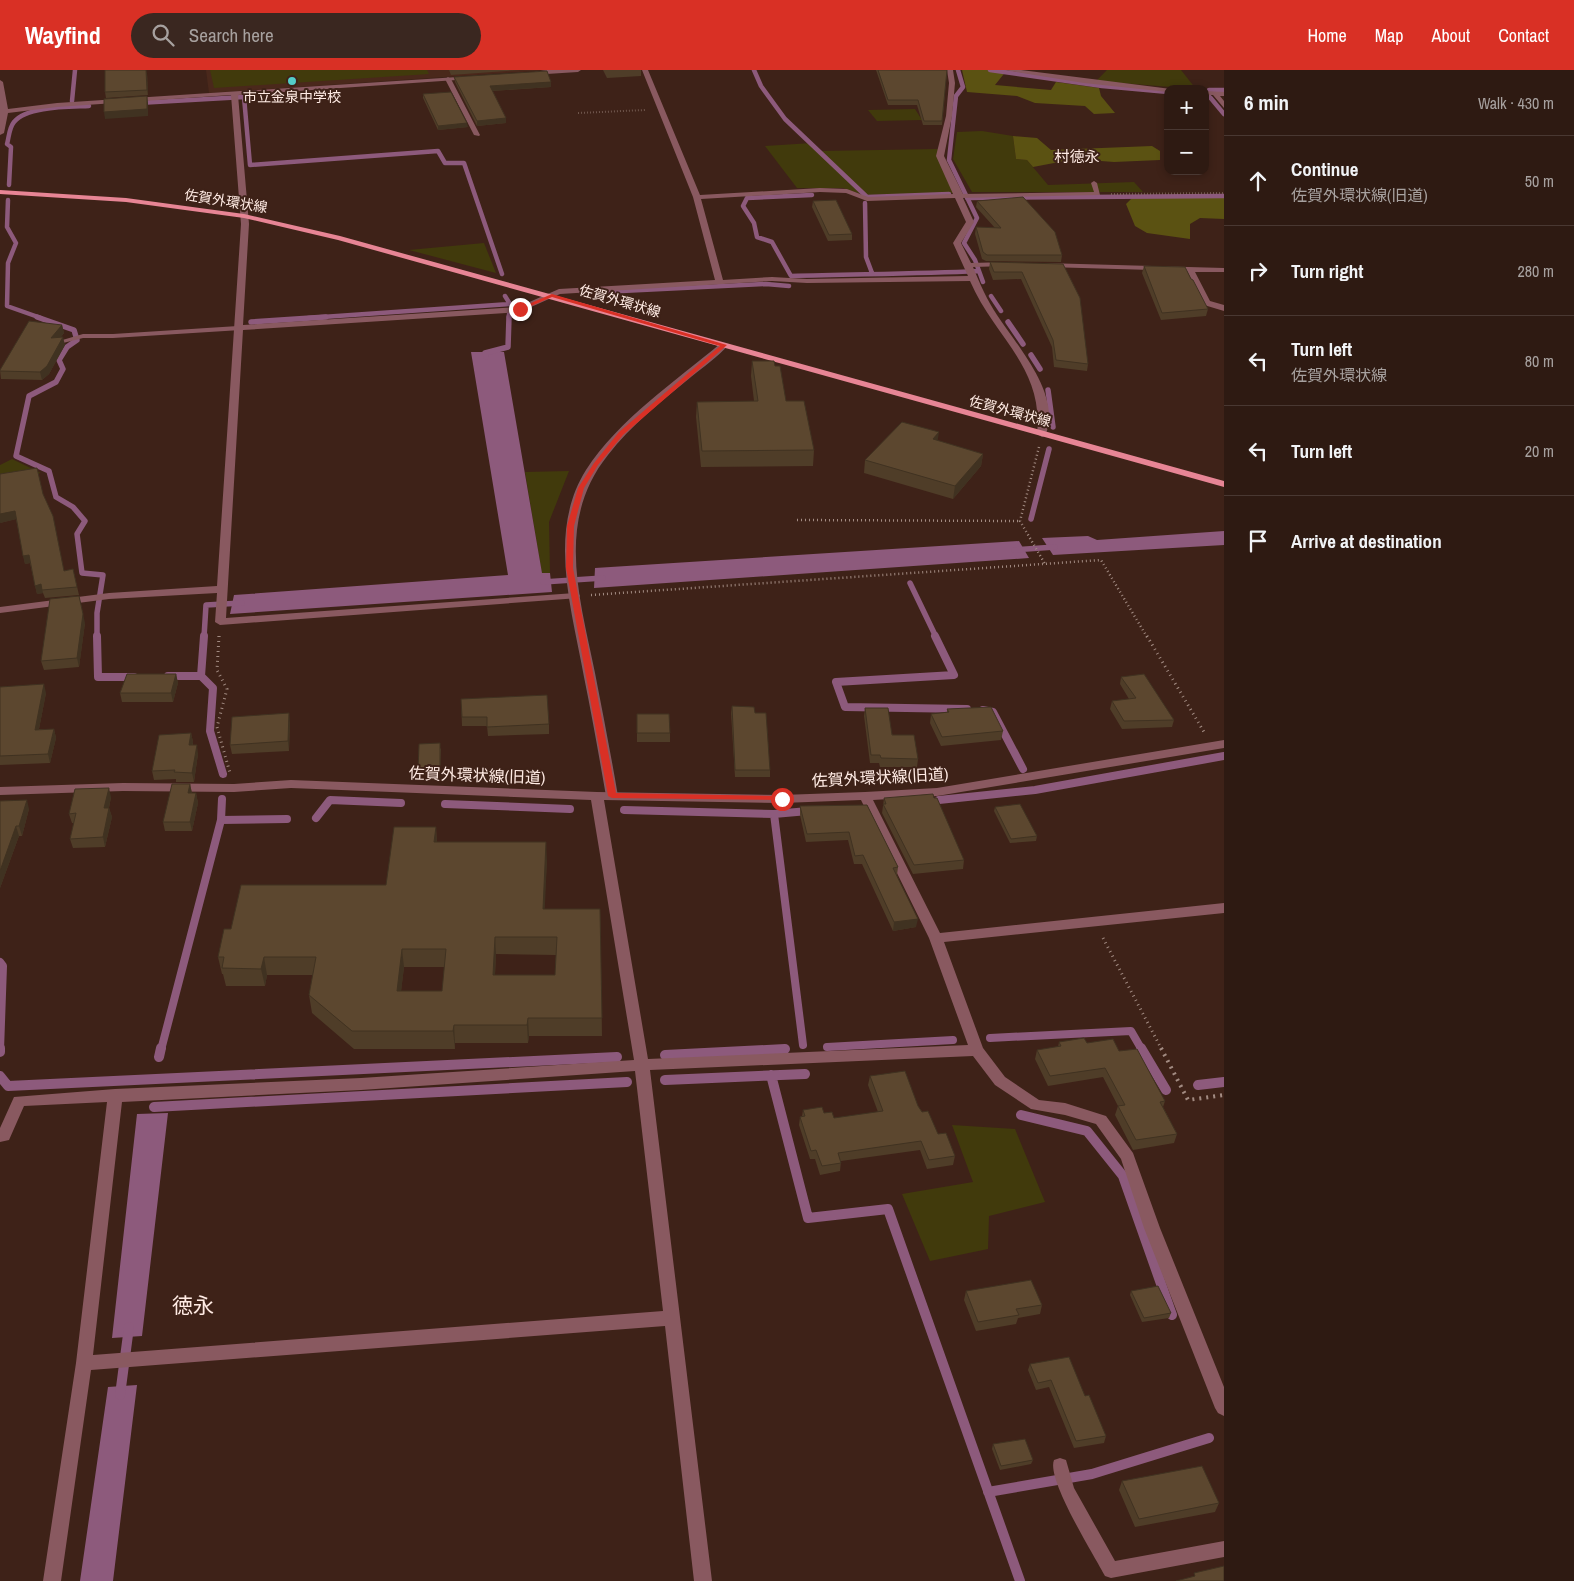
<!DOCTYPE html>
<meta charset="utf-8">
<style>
body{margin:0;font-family:"Archivo Narrow","Noto Sans JP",sans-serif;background:#3a2720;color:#f1f3f6}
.controls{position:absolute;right:15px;top:15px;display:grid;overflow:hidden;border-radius:10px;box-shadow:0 2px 8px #0003}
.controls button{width:45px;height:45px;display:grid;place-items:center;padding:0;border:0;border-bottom:1px solid #493832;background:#2e1a12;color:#f1f3f6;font:25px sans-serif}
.stop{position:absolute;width:15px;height:15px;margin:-11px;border:4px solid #d93025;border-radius:50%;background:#fff}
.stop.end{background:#d93025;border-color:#fff;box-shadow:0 1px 5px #0008}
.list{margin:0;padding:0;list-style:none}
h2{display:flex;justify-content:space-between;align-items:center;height:65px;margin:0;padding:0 20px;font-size:21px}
h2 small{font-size:16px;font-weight:400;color:#a7a19f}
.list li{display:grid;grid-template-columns:32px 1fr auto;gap:15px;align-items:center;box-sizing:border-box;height:90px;padding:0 20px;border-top:1px solid #493832}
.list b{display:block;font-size:19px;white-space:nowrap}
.list p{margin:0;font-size:16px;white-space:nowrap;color:#a7a19f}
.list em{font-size:16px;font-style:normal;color:#a7a19f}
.icon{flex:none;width:28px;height:28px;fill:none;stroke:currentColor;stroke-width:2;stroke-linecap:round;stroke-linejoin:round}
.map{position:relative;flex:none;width:1224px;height:1511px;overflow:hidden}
header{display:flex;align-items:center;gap:30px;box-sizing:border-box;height:70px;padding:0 25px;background:#d93025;color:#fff}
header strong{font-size:24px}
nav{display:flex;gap:28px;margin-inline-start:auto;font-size:18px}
.search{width:350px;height:45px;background:#3a2720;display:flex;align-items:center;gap:12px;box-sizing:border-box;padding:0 18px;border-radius:28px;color:#a7a19f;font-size:19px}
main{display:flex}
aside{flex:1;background:#2e1a12}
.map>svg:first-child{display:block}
</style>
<header>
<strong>Wayfind</strong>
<div class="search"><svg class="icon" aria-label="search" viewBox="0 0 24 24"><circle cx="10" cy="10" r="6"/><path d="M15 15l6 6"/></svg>Search here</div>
<nav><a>Home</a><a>Map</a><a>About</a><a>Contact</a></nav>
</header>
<main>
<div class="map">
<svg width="1224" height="1511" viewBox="0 0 1224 1511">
<rect width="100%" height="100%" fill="#3e2218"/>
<path fill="#4a281b" d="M206 0H548L209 23Z"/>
<path fill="#413a0c" d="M210 0H427L429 4 214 18Z
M1107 0H1181L1196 19 1096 11Z
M915 39 922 50 877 51 868 40Z
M982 61 1013 66 1016 89 1027 90 1048 115 1134 112 1143 122H972L953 89 957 62Z
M812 73 821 81 938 79 954 123 864 125 843 118H797L765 76Z
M484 173 496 203 409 180Z
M12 389 41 403 0 410V395Z
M569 401 549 452 550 503 542 504 525 402Z
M952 1055 1015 1059 1045 1132 989 1146 988 1179 930 1191 902 1124 973 1112Z"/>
<path fill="#5b5212" d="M962 0H1007L995 15 1051 20 1056 12 1099 18 1101 26 1115 43 1094 44 1085 36 1035 33 1017 26 967 22Z
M1013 66 1037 68 1051 80 1152 76 1160 81V90L1114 92 1075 89 1033 97 1027 90 1016 89Z
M1135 125H1224V149L1200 148 1190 154V169L1147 163 1135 156 1126 134Z"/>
<path fill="#8d5a7c" d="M471 282H504L542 503H550L552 522 230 544 234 525 508 505Z
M1224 461V475L1053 485 1042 468 1088 466 1097 470Z
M1019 471 1029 488 594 518 595 498Z
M168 1043 142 1266 112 1268 137 1044Z
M137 1315 113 1511H80L108 1317Z"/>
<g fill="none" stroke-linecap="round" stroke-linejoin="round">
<path stroke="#8d5a7c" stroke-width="4.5" d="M754 0 761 16 785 49 867 127 949 124
M958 0 963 17 956 26 949 90 977 148 964 173 975 190 983 212
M990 0 1102 16 1168 22
M1205 26H1209L1224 44
M1209 26V20H1224
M72 31 75 0
M138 33 244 27 250 95 438 81 445 93H464L502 204
M9 115 11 77 7 74C9 67 9 58 14 52 27 36 69 37 89 36
M812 125 747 128 743 136 754 153 757 167 772 172 791 206C854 204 916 204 978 201
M967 128 1224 126
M8 130 7 157 16 173 8 193 7 236 41 248
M865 133 866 187 872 203
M581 223 766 214 789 216
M991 226 1001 241
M308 248 510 234 505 226
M509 248V244"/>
<path stroke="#8d5a7c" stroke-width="5.5" d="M37 247 74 260 77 270 67 277 59 290 63 299 56 312 29 326 16 386 49 401 56 427 73 437 85 451 77 464 82 503 103 505 97 543V567
M251 252 326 247
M1008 252 1023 274
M1031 285 1040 299
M486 287 485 283 508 277 509 247
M1048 320 1053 357
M1031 449 1049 379
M1014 480 1055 477
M543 512 603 508
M910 513 936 567
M204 567 206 535 242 533"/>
<path stroke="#8d5a7c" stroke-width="8" d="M97 566 98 607H134
M935 566 954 605 836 612 845 637 967 639
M168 606H201L213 618 210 661 223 704
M201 606 204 566
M983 640 993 642 1023 699
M939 730 1035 720 1224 686
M445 734 570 739
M624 740 774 744 808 741
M774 744 803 975
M316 748 330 730 401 733
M221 750 287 749
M0 892 3 896 0 980
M990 968 1131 961 1142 980
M827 977 953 970
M161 980 221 750 222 729
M774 980 785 979"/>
<path stroke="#8d5a7c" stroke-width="10" d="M1141 978 1166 1020
M0 982V978
M665 985 785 979
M159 987 161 978
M771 1005 808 1148 888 1139 1020 1511
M0 1006 8 1016 617 987
M665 1010 805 1004
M1198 1015 1224 1012
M154 1037 627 1012
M1021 1045 1087 1061 1123 1106 1172 1245
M120 1325 129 1257
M988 1422 1092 1404 1209 1368"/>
<path stroke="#a28b82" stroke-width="2" stroke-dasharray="0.5 2.5" stroke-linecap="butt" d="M578 43 645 40
M1111 124 1224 123"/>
<path stroke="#a28b82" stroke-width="2.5" stroke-dasharray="1 3" stroke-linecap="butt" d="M1039 377 1020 451 1045 494
M797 450 1020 451
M591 525 1101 490 1147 567
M219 567V565"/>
<path stroke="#a28b82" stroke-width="3" stroke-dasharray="1 4" stroke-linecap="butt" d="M219 566 217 600 227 619 217 657 230 703
M1147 566 1204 662
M1103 868 1162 980"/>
<path stroke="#a28b82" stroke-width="4" stroke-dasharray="2 5" stroke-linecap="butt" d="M1161 978 1188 1030 1224 1025"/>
<path fill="#895960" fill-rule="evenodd" d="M448 7 451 9 480 65 479 66 474 65 445 9Z
M1094 111 1097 113 1100 125 960 128 957 126 960 124 1094 122 1091 113Z
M238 256H241V260L113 268H83L63 273 59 271 83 264H113Z
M1060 1388 1066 1390 1074 1418 1115 1491 1224 1471V1487L1111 1508 1105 1506C1094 1485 1046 1409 1054 1390Z"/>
<path fill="#895960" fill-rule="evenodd" d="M547 0H581L578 2 531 5 528 3Z
M642 0H648L700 125 820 118 847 119 868 127 953 124 936 86 946 46 949 13 947 0H953L955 13 952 46 944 86 964 126 963 128 974 152 961 173 971 193 1007 192 1011 194 1007 196 973 197C980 214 987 230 997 245 1017 276 1063 326 1045 366L1042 367 1037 364C1044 297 994 267 970 211L807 213 772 211 560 224 520 242 243 260 226 548 575 523 579 524 580 526 579 528 220 555 215 552 217 523 109 529 0 543V537L109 523 217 516 241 154 231 25 57 37 8 43 4 63 0 65V10L3 12 8 39 57 33 473 6V8L471 9 238 25 249 154 243 255 518 237 559 219 715 210 693 127ZM820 122 846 123 867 131 955 128 966 152 953 173 968 206 807 209 772 207 723 210 701 129Z
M1004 0H1021L1171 19H1168V22L1084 13Z
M1205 21 1224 22V26H1220L1224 31V38L1213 25H1205Z
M1044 193 1224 198V202H1195L1210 231 1224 235V241L1204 235 1187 201 1047 197H1044Z
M1224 670V678L937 726 873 730 940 863 1224 833V843L944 872 983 978 1005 1007 1039 1030 1065 1033 1106 1046 1133 1083 1160 1158 1224 1317V1346L1218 1343 1215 1338 1144 1158 1121 1089 1096 1054 1065 1045 1031 1039 995 1015 973 986 650 1000 712 1511H694L665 1256 91 1300 61 1511H43L76 1293 107 1032 24 1036 9 1070 0 1072V1058L14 1027 115 1019 361 1008 634 990 591 730 291 718 234 722 123 721 0 725V717L123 713 234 714 291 710 597 722 782 725 865 722 937 718ZM604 730 782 733 861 730 929 868 968 975 648 989ZM635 1001 663 1241 93 1285 122 1032 361 1020Z"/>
<path fill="#895960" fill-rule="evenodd" d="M721 273 728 275C718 287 703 297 691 307 662 331 631 355 608 385 555 451 580 528 595 603 603 644 611 685 618 726L612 730 606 726C599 686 592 646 584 607 572 540 547 462 586 400 618 350 676 311 721 273Z"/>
<path fill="#e78595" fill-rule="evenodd" d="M0 120 126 128 244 144 340 166 1224 411V417L338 170 244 148 126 132 0 124Z"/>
</g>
<path fill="#4f3d28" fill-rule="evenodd" d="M449 0H520L451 5Z
M603 0H641V6L607 8Z
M876 0H947L942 55H923L917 35H888Z
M147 3 148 25 106 28 105 22Z
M454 7 551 17 492 21 506 53 477 56 455 12Z
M423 24 468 57 438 60 423 28Z
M813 131 852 164V170L828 171 812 137Z
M977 131 1062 185 1061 192 986 191 982 189 975 164 976 157 995 158 976 137Z
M990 192 1063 194 1088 294 1087 301 1054 297 1052 277 1021 209 993 210 989 199Z
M1144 196 1208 239 1206 246 1161 250 1142 203Z
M62 255 64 263 61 267 65 275 49 304 42 310 1 309 0 300Z
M752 291 775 296 786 331 814 380 813 396 701 397 696 347 697 332 754 331 751 306Z
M937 371 983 384 981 396 953 429 864 403 865 390Z
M43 425 64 501 73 499 79 525 45 528 43 523 37 524 30 493 25 494 16 449 0 453Z
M85 553 79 597 44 600 41 591Z
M176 604 178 613 173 632H122L120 623Z
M1121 607 1174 650 1172 657 1122 659 1110 639 1112 631 1129 629 1120 614Z
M0 617 46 623 39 659H54L56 668 50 693 0 695Z
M461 629 549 654V664L488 666 487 656H462Z
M732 636 755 643 770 700V707H735L731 643Z
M865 638 918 689 917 697H880L879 693H870L864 646Z
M947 639 1003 661 1001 670 941 676 930 653 931 644 947 642Z
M637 644 670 663V672H637Z
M290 652 289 681 232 684 230 675Z
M191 663 193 672V675L198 684 194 712H176V709L154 710 152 701Z
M441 678 440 704 418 706V701Z
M190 714 192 723H196L198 733 192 761H165L163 752Z
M111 727 109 738 112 747 105 777 73 778 70 769 74 753H72L69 744Z
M884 728 964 790 963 799 913 804 882 743Z
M0 731 29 739 22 766H19L0 818Z
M867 735 898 797 897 805 916 857 893 861 862 794H854L848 770 806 772 800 745V736Z
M995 737 1037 766 1036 771 1010 773 994 741Z
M436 757 437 772 547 790 544 839H600L602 966H529L528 973H455V979H354L312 943 309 925 313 905H267L265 916H226L223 904H222L218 887 231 859 386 815ZM496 884 556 885 555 905H495ZM404 897H445L442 921H401Z
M1059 972 1087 973 1119 981 1165 1031 1163 1037 1177 1064 1174 1073 1133 1080 1115 1045 1118 1036 1103 1007 1048 1016 1035 989 1037 980 1058 977Z
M870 1006 918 1036 938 1064 955 1086 953 1095 927 1099 920 1080 841 1091 840 1101 820 1105 815 1089H810L799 1055 800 1047 802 1046 803 1040 834 1048 878 1042 868 1015Z
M966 1221 1042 1235 1040 1244 1018 1248 1016 1254 976 1261 964 1230Z
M1131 1221 1171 1243 1169 1248 1142 1252 1130 1225Z
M1030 1294 1085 1326 1106 1366 1104 1373 1074 1378 1049 1317 1036 1320 1028 1300Z
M993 1374 1033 1390 1031 1394 1000 1400 992 1379Z
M1122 1411 1219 1433 1215 1442 1135 1457 1119 1420Z"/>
<path fill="#403221" d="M146 0 147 3 148 25 147 20Z
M551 12V17L490 21V16Z
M147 26 148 33V46L105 49 104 42Z
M506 48V53L477 56V51Z
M467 53 468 57 438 60V56Z
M62 255 64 263 53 276 51 268Z
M63 267 65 275 49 304 42 310 40 302Z
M939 362 937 375 933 369Z
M983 384 981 396 953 429 955 416Z
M15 441 17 449 0 453V444Z
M29 485 31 493 25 494 23 486Z
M41 514 43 523 37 524 35 516Z
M79 526 85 553 79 597 77 588Z
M176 604 178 613 173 632 171 623Z
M44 614 46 623 37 669 35 660Z
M289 643 290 652 289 681 288 671Z
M54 659 56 668 50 693 48 684Z
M191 663 193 672 191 684 189 675Z
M197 675 198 684 194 712 192 703Z
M190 714 192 724 188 723Z
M109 718 111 727 107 747 104 738Z
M196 723 198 733 192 761 190 752Z
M27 730 29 739 22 766 19 756Z
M109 738 112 747 105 777 103 767Z
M16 756 19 766 0 818V801Z
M436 757 437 775 434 772Z
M546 772 547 790 544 857 543 839Z
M918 849 916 857 893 861 894 852Z
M495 867 496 884 494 923 493 905Z
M402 879 404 897 399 939 397 921Z
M264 887 267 905 265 916 261 899Z
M528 948 529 966 528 973 527 955Z
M454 955 455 973V979L453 961Z"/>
<path fill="#5c472f" stroke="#403221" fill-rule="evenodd" d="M105 0H146L147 20 105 22Z
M878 0H947L942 51H924L918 30H888Z
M547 1 551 12 490 16 506 48 477 51 454 7Z
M451 22 467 53 438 56 423 24Z
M147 26V39L104 42V29Z
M1023 127 1055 162 1062 185H987L983 182 976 157 1001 158 977 131Z
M836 130 852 164 829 165 813 131Z
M990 192 1063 194 1080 228 1088 294 1056 290 1053 270 1022 202H994Z
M1144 196 1185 197 1191 209 1193 210 1208 239 1162 243Z
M29 251 62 255 51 268 63 267 47 296 40 302 0 301V300Z
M752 291H774L775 296H780L786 331H804L814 380 702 381 697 332 758 331Z
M902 352 939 362 933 369 983 384 955 416 865 390Z
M37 398 43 424 53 446 64 501 73 499 77 517 42 520 41 514 35 516 29 485 23 486 15 441 0 444V404Z
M79 526 83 544 77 588 41 591 50 529Z
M127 604H176L171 623H120Z
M1144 604 1174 650 1124 651 1112 631 1136 628 1121 607Z
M44 614 35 660 54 659 48 684 0 686V617Z
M547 625 549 654 487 657V647H462L461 629Z
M732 636 754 637 755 643H766L770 700H735Z
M991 637 1003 661 942 667 931 644 949 642 947 639Z
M865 638H888L892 665H914L918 689 881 688 880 685H871Z
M289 643 288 671 230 675 232 647Z
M637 644H669L670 663H637Z
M191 663 189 675H197L192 703 174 702 175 700 152 701 159 665Z
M440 673V700L418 701 419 674Z
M172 714H190L188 723H196L190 752H163Z
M109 718 104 738H109L103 767 70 769 76 743 69 744 75 719Z
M933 724 934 728H937L964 790 914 795 883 734H886L884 728Z
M27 730 19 756H16L0 801V731Z
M1020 734 1037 766 1011 769 995 737Z
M867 735 898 797 893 798 918 849 894 852 863 785 855 786 849 762 807 764 800 736Z
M394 757H436L434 772H546L543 839H600L602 948H528L527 955H454L453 961H352L309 925 316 887H264L261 899 222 898 224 887H218L224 859H231L241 815H386ZM495 867H557L555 905H493ZM402 879H446L442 921H397Z
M1084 968 1087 973 1113 969 1119 981 1137 979 1165 1031 1160 1032 1177 1064 1136 1070 1118 1036 1125 1035 1105 998 1050 1006 1037 980 1061 976 1059 972Z
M905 1001 918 1036 922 1042 928 1041 938 1064 946 1063 955 1086 929 1090 921 1071 838 1083 841 1093 822 1096 816 1080 811 1081 800 1047 805 1046 803 1040 822 1037 824 1043 832 1042 834 1048 883 1041 870 1006Z
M1031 1210 1042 1235 1016 1239 1019 1245 978 1252 966 1221Z
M1158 1216 1171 1243 1144 1248 1131 1221Z
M1069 1287 1085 1326 1089 1325 1106 1366 1076 1371 1051 1310 1038 1313 1030 1294Z
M1025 1369 1033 1390 1001 1396 993 1374Z
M1202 1396 1219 1433 1139 1449 1122 1411Z
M1224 1496V1511H1176L1195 1506 1194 1503Z"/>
<path fill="#d93025" d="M552 224 727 275 623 365 598 395 584 418 574 456 573 498 616 723 782 726 786 729 785 730 612 728 608 726 566 498 567 456 578 418 594 393 619 362 720 276 552 227 522 240 517 239Z"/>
<circle fill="#54cdc8" stroke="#3e2218" stroke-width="2" cx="292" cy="11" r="5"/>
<g text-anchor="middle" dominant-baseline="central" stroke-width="4" stroke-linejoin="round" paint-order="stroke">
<g font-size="14" fill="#ffebe4" stroke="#3e2218">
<text x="292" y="27">市立金泉中学校</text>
</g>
<g font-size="14" fill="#ffebe4" stroke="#3e2218">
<text transform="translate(226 131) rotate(9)">佐賀外環状線</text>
<text transform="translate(620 231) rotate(16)">佐賀外環状線</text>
<text transform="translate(1010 341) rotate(15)">佐賀外環状線</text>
</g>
<g font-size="15" fill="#ffebe4" stroke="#3e2218">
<text x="1077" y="86">村徳永</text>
</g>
<g font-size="16" fill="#ffebe4" stroke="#3e2218">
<text transform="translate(477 705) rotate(2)">佐賀外環状線(旧道)</text>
<text transform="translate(880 707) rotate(-3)">佐賀外環状線(旧道)</text>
</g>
<g font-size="21" fill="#ffebe4" stroke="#3e2218">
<text x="193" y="1235">徳永</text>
</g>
</g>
</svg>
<div class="controls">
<button>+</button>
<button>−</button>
</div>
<div class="stop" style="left:782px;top:729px"></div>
<div class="stop end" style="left:520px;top:239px"></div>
</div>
<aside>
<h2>6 min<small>Walk · 430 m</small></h2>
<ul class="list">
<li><svg class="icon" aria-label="ahead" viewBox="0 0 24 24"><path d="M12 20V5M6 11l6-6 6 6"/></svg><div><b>Continue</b><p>佐賀外環状線(旧道)</p></div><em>50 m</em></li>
<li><svg class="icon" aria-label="right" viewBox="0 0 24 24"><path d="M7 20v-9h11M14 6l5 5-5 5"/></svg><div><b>Turn right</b></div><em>280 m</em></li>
<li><svg class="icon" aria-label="left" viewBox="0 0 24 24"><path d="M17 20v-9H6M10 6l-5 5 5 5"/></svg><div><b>Turn left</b><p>佐賀外環状線</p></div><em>80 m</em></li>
<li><svg class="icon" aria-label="left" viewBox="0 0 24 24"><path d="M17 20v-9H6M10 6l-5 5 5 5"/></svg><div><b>Turn left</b></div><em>20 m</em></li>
<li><svg class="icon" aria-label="arrive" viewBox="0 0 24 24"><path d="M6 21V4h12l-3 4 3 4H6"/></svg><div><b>Arrive at destination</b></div></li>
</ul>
</aside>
</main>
